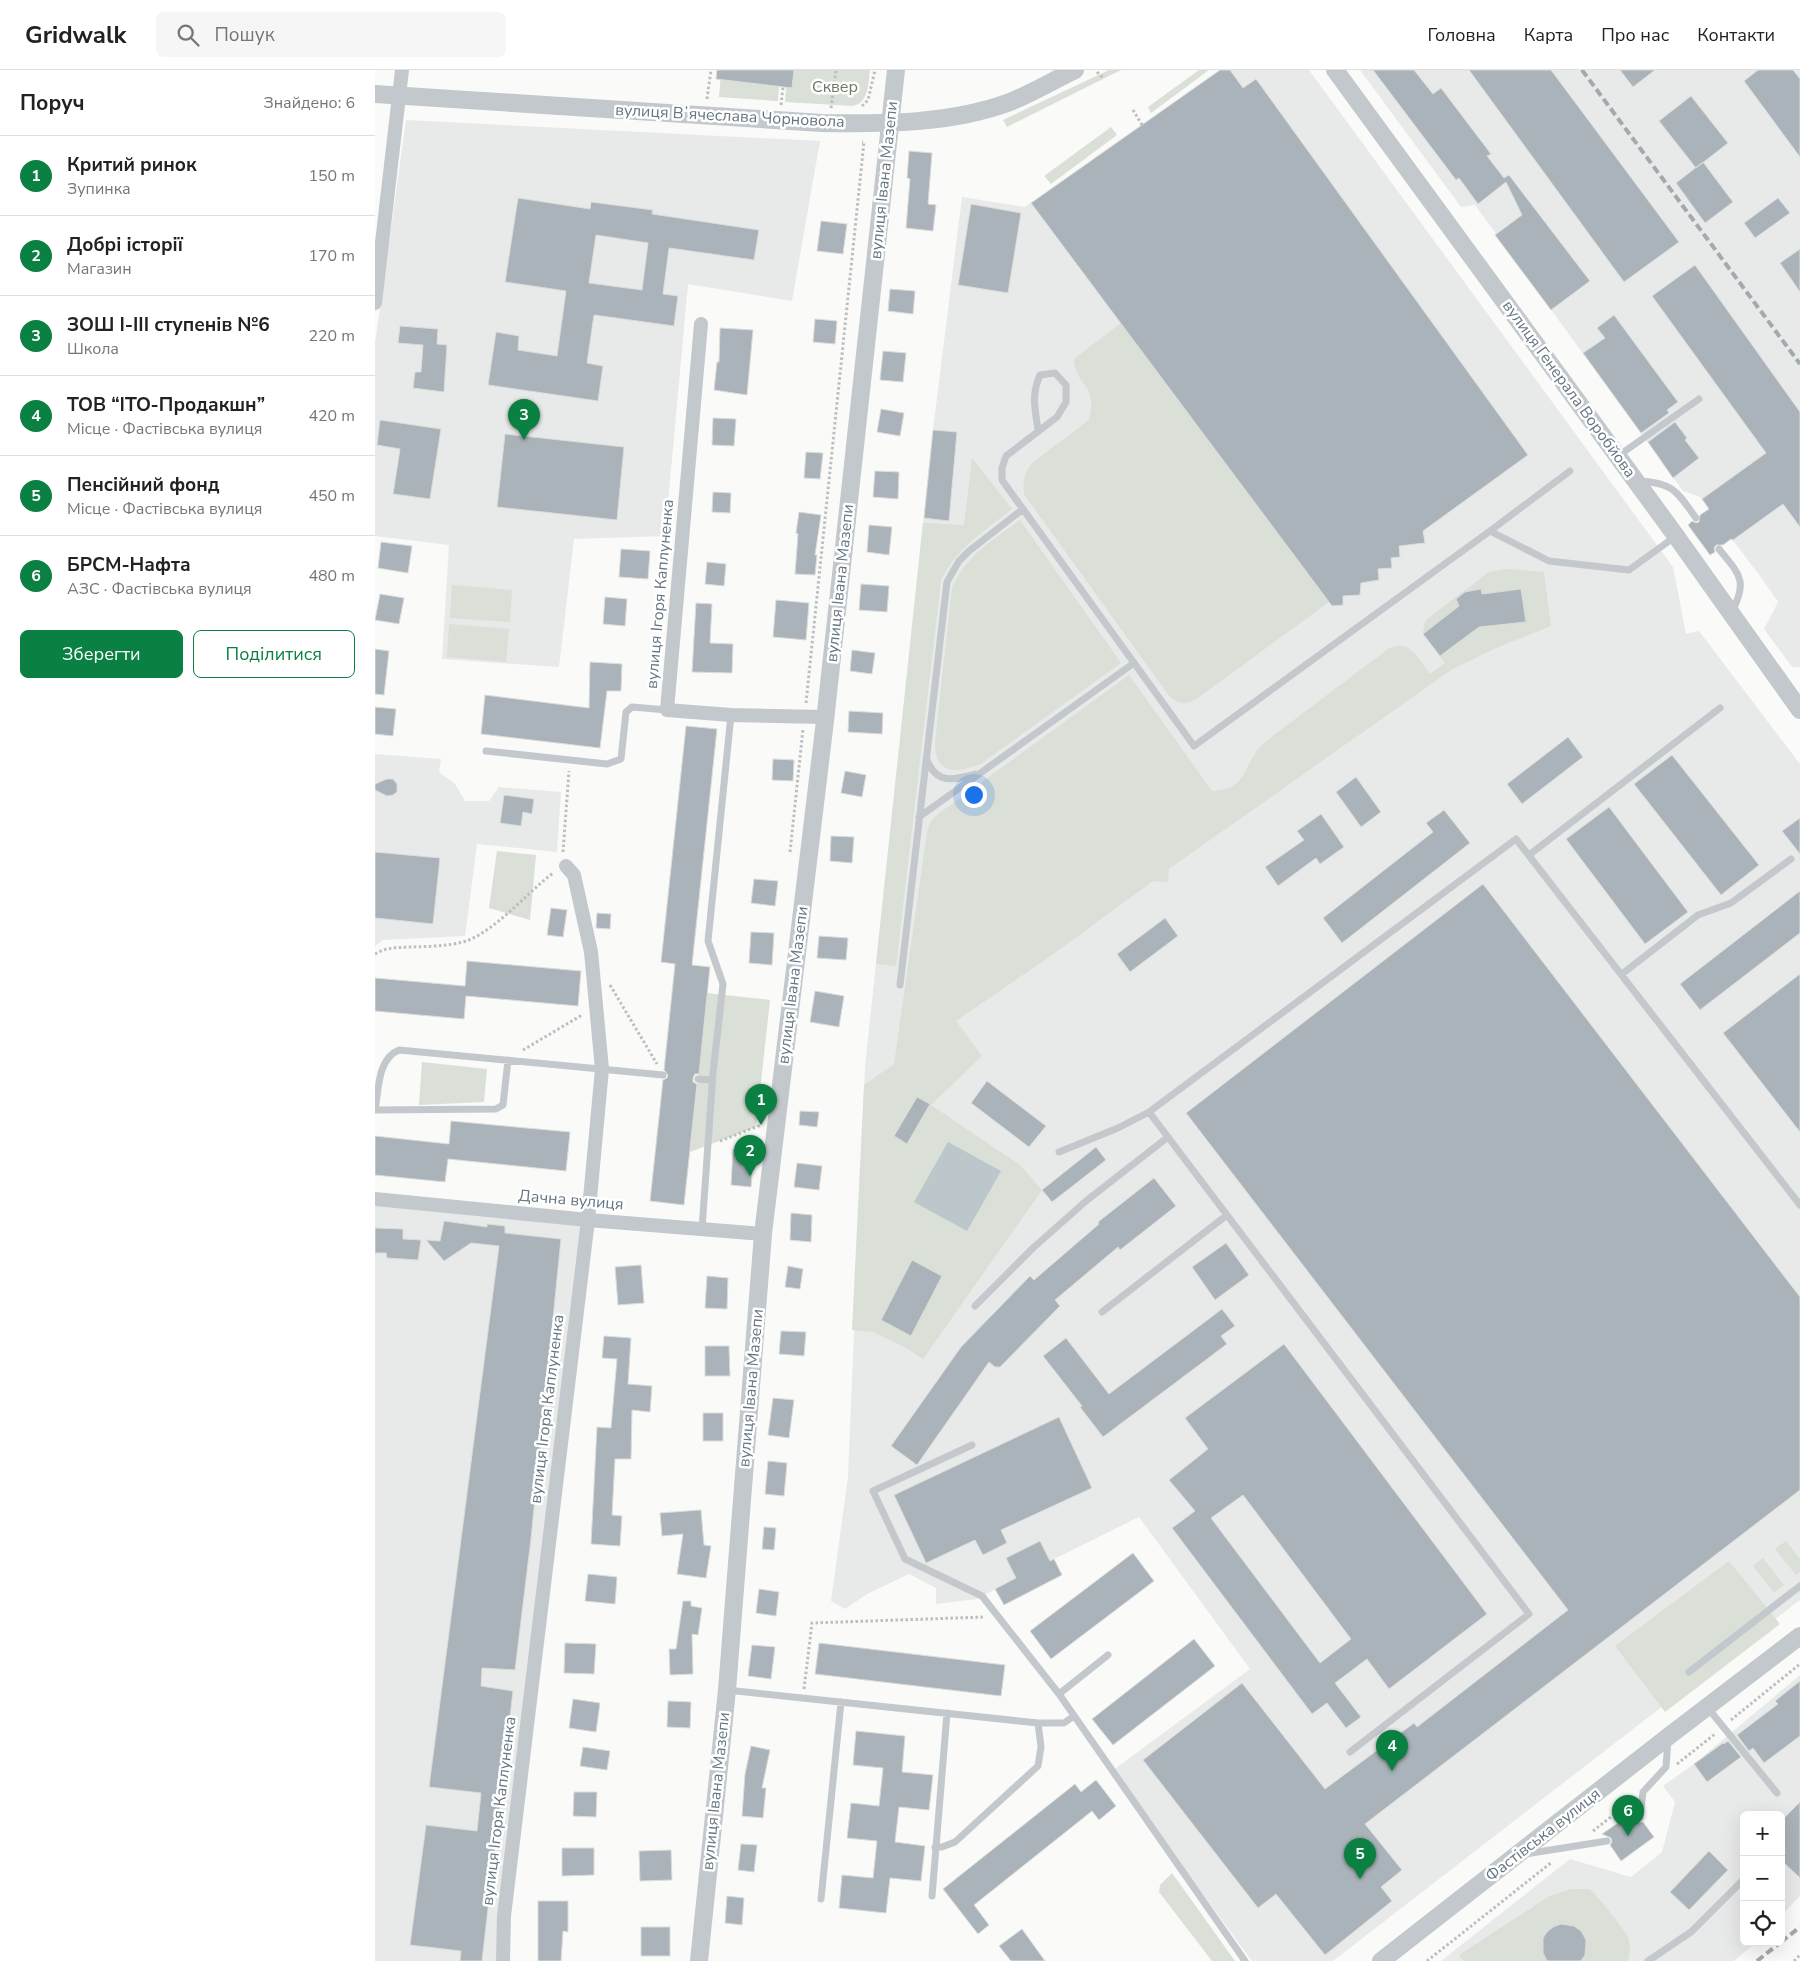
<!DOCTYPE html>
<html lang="uk">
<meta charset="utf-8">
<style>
body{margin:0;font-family:"Nunito Sans",sans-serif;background:#f6f6f6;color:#222}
.controls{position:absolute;right:15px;bottom:15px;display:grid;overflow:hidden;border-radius:8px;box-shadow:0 5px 20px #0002}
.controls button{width:45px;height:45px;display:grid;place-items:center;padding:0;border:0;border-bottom:1px solid #e0e0e0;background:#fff;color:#222;font:25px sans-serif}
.you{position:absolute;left:598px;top:724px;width:18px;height:18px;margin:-12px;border:4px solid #fff;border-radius:50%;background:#1a73e8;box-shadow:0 0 0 8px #1a73e833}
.badge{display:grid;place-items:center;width:32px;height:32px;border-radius:50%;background:#0b8043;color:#fff;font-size:16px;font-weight:700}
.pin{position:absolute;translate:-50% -41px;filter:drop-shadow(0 1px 2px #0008)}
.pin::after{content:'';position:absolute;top:26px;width:18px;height:15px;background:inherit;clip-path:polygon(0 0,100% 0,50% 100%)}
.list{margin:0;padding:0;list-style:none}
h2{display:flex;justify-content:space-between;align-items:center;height:65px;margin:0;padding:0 20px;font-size:21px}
h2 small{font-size:16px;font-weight:400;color:#767676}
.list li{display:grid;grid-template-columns:32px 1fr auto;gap:15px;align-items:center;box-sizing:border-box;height:80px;padding:0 20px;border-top:1px solid #e0e0e0}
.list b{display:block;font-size:19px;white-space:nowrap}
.list p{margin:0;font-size:16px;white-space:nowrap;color:#767676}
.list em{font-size:16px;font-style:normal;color:#767676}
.actions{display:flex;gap:10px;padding:15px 20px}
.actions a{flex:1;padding:11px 0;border:1px solid #0b8043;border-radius:8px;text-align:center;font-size:18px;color:#0b8043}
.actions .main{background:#0b8043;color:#fff}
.icon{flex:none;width:28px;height:28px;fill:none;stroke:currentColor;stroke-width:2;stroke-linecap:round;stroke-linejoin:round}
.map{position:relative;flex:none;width:1425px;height:1891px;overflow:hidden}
header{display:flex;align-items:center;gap:30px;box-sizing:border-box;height:70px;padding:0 25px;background:#fff;border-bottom:1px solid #e0e0e0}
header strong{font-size:24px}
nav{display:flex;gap:28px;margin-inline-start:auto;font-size:18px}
.search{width:350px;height:45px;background:#f6f6f6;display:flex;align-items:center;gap:12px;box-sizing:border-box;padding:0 18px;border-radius:8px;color:#767676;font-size:19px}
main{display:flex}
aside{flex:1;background:#fff}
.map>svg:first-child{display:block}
</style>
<header>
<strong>Gridwalk</strong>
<div class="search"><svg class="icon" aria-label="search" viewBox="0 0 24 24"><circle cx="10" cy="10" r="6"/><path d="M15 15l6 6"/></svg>Пошук</div>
<nav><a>Головна</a><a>Карта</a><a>Про нас</a><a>Контакти</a></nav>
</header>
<main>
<aside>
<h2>Поруч<small>Знайдено: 6</small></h2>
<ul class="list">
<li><span class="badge">1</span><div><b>Критий ринок</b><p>Зупинка</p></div><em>150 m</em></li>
<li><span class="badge">2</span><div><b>Добрі історії</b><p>Магазин</p></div><em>170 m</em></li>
<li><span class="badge">3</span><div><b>ЗОШ І-ІІІ ступенів №6</b><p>Школа</p></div><em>220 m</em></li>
<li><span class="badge">4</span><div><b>ТОВ “ІТО-Продакшн”</b><p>Місце · Фастівська вулиця</p></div><em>420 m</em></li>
<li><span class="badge">5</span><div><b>Пенсійний фонд</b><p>Місце · Фастівська вулиця</p></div><em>450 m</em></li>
<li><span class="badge">6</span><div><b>БРСМ-Нафта</b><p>АЗС · Фастівська вулиця</p></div><em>480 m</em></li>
</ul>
<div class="actions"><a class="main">Зберегти</a><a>Поділитися</a></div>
</aside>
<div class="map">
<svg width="1425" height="1891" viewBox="0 0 1425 1891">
<rect width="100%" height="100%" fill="#fafaf8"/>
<path fill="#e8e9e9" d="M845 0H934L1298 497 1311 564 1324 561 1425 694V1530L958 1891H877L737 1701 875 1599 764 1447 641 1508 602 1529 561 1534V1518L534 1504 492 1524 470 1539 456 1531 473 1407 490 996 558 360 587 127 650 137Z
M985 0H1425V597H1417L1389 559 1403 532 1385 506 1325 427 1308 421 1100 135 1086 137Z
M31 50 445 71 417 231 313 214 290 466 199 469 184 597 67 589 74 475 0 466V273Z
M0 684 66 689 64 702 80 714 90 731H114L124 717 186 722 182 782 102 774 90 866 8 870 0 876Z
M0 1129 213 1150 128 1891H0Z
M1425 1605V1826L1406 1846V1745H1369V1872H1381L1359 1891H1066L1195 1789 1256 1807 1287 1782 1300 1732 1288 1716 1319 1694Z"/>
<path fill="#dadfd7" d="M419 0H495C493 14 494 32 478 36L410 32 411 18H417Z
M734 0H746L632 57 628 50Z
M824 0H834L776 43 773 37Z
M346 3 353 10 404 17 403 31 344 27Z
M736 57 742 65 676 114 669 106Z
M746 253 954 532 820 630C808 636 800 633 792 623L649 424C648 411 649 402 658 392L714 350C724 313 700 317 699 289Z
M597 388 637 439C610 461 581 478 566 510L521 896 501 894 548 453 589 455Z
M645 450 746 593 607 693C584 703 560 706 560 673L577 518C591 485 617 471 645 450Z
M1131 499 1169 502 1176 556 1121 578 1076 600 794 799 793 812 778 811 677 885 581 951 607 986 556 1035 645 1095 667 1120 548 1289 531 1278 498 1262 477 1260 489 1015 519 994 552 762 556 751 563 744 754 605 837 721C869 719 866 705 881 682 884 677 890 672 895 668L1013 579C1035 568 1043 588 1055 604L1070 593 1048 564 1049 555 1052 549 1114 502Z
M77 515 137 520 135 552 75 548Z
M74 554 134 559 131 592 72 587Z
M122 781 161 785 155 850 114 838Z
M332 923 395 930 381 1057 315 1082Z
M47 992 112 999 109 1032 44 1035Z
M1411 1471 1425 1489V1502L1421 1505 1400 1479Z
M1388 1488 1409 1515 1399 1523 1378 1496Z
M1354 1491 1405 1554 1290 1642 1240 1576Z
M797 1803 860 1891H837L784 1822 785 1815Z
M1196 1819H1215C1223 1827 1248 1857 1253 1867 1256 1875 1255 1883 1253 1891H1089L1084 1885 1173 1827Z"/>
<path fill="#bbc7cb" d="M573 1072 626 1101 592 1161 539 1132Z"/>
<path fill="#aab3b9" stroke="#dcdcda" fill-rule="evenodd" d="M342 0H419L417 18 341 9Z
M845 0H855L868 18 881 9 1153 385 1048 461 1050 473 1024 476 1025 487 1016 488 1017 498 1003 499 1004 510 986 513 985 525 968 526V535L957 536 656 133Z
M998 0H1039L1058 24 1066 18 1116 84 1112 86 1129 108 1134 105 1215 211 1176 240 1120 165 1147 145 1131 112 1103 134 1084 108 1081 110Z
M1094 0H1176L1304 172 1249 212Z
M1245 0H1280L1258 17Z
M1383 0H1418L1425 9V87L1369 11Z
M1316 26 1353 73 1321 98 1284 51Z
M534 81 557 83 553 134 561 135 558 161 531 158 535 109 532 108Z
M1328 92 1358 132 1330 153 1301 113Z
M143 128 215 139 216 132 278 140 277 144 384 160 379 190 294 178 288 224 303 226 299 256 219 245 212 293 228 296 223 331 113 315 121 262 144 266 143 280 182 286 191 221 130 212ZM221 165 273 173 267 220 214 213Z
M1403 128 1415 143 1380 168 1369 153Z
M596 134 646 143 633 223 583 215Z
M446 151 472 154 468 184 442 181Z
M1425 179V222L1405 193Z
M1320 195 1425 342V457L1408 434 1358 470 1356 469 1348 475H1341L1339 478 1340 482 1335 485 1313 455 1317 451 1321 453 1324 452 1325 445 1334 439 1327 429 1391 383 1277 226Z
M515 219 540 221 538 244 513 241Z
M1239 245 1303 332 1292 340 1294 343 1266 363 1208 283 1230 268 1222 258Z
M440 249 462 251 460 274 438 272Z
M25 256 63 259 62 274 72 275 69 322 38 318 40 302H46L48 275 23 273Z
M345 258 378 260 372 325 339 320 342 292H344Z
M508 281 531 283 528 312 505 310Z
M506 339 529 343 525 366 502 362Z
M338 348 361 349 359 376 337 375Z
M5 350 66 359 55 429 18 424 25 379 2 375Z
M1300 352 1312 368 1310 370 1324 388 1298 408 1273 372Z
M558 360 582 362 574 451 549 448Z
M130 364 249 377 242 450 122 437Z
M431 382 448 383 445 409 429 408Z
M500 401 524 402 523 429 498 427Z
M338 422 356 423 355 443 337 442Z
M424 442 446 445 440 485H442L440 505 420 504 423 464 421 463Z
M494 455 517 457 514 485 492 482Z
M6 472 37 476 33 503 3 498Z
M246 479 275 481 273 509 244 507Z
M332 492 351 494 349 516 330 514Z
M486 514 514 516 512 542 484 540Z
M1106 519 1107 524 1146 519 1151 552 1104 557 1065 586 1048 564 1084 536 1081 529 1090 522Z
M5 524 29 528 24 554 0 550Z
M230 527 252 529 250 556 228 554Z
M401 530 434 533 431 570 398 567Z
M321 533 337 534 335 573 358 574 357 603 317 602Z
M0 579 14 581 9 625 0 624Z
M477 580 500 583 497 604 475 601Z
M215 592 247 594 246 621H232L225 678 106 664 110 625 214 638Z
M0 637 21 639 18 666 0 664Z
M474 641 508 643 507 664 473 662Z
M311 656 342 659 317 895 335 897 324 1004H320L318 1008V1012L322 1014 309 1135 275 1131 288 1010 292 1008 293 1005 289 1000 300 894 286 892Z
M1193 667 1208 687 1147 734 1132 714Z
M1297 685 1384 795 1346 825 1259 714Z
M398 689 419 690 418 711 397 710Z
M470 701 491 705 487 727 466 723Z
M981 707 1006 742 986 757 961 722Z
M12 709H18L22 714V722L18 725 12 726 0 720V714Z
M129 725 159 729 157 744 148 742 146 756 125 753Z
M1234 737 1313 842 1270 874 1191 769Z
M1069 740 1095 773 967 873 948 848 1058 762 1051 753Z
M946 744 969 777 945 794 941 788 903 816 890 797 929 770 922 761Z
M1425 748V784L1407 761Z
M456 766 479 767 477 793 455 791Z
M0 782 65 788 58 854 0 848Z
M379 809 403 811 400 836 376 833Z
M1108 814 1425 1227V1420L990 1754 1027 1800 1006 1817 1017 1831 950 1885 901 1824 883 1838 768 1690 867 1613 950 1719 1039 1653 1042 1657 1193 1540 811 1043Z
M1425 821V863L1325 940 1305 914Z
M176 838 192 840 188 867 172 865Z
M222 843 236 844 235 859 221 858Z
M790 848 803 866 755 902 742 884Z
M376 862 399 863 397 895 374 893Z
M444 866 473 868 471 890 442 888Z
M92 891 206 901 203 936 91 926 89 949 0 941V908L90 916Z
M1425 904V1062L1348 963Z
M440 921 469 926 464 957 435 952Z
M612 1011 671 1056 654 1077 596 1033Z
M542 1027 555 1034 532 1074 519 1066Z
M425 1041 444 1042 442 1057 424 1055Z
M76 1051 195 1062 191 1101 73 1089 70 1112 0 1105V1066L74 1074Z
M721 1077 731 1090 677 1132 667 1120Z
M358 1079 379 1081 376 1117 356 1115Z
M422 1093 447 1096 444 1120 419 1117Z
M779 1108 801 1136 745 1180 743 1177 680 1230 685 1236 625 1297H620L614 1292 542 1395 516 1376 586 1277 655 1206 659 1210 724 1154 723 1152Z
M416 1143 437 1145 436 1172 415 1170Z
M69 1151 112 1157V1154L130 1156V1163L186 1169 156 1469 140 1600 107 1598 106 1616 138 1621 107 1891H85L86 1881 35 1875 51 1755 102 1761 106 1723 54 1717 124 1176 96 1173 69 1191 51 1170 65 1171Z
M0 1158 28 1159V1169L46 1170 43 1190 12 1188 11 1183H0Z
M851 1173 874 1205 840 1230 817 1197Z
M537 1190 567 1206 536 1266 506 1250Z
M266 1195 269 1233 243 1235 240 1197Z
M413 1196 428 1199 425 1219 410 1217Z
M332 1206 353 1208 352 1239 330 1238Z
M847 1239 860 1256 846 1266 852 1274 728 1367 705 1337 707 1336 668 1286 691 1268 734 1324Z
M406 1261 431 1262 429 1286 404 1284Z
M229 1266 256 1268 253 1314 277 1316 275 1342 257 1340 256 1389H240L237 1445 247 1446 245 1476 216 1474 222 1357 236 1358 242 1289 227 1288Z
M909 1274 1112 1544 1014 1619 992 1589 960 1613 986 1647 971 1658 952 1633 937 1644 797 1458 820 1441 794 1410 833 1379 810 1348ZM868 1425 976 1569 945 1593 836 1448Z
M330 1276H354L355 1306H330Z
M398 1328 419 1330 414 1368 393 1365Z
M328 1343H348V1371H328Z
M684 1347 717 1418 626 1460 632 1473 608 1485 600 1470 551 1493 519 1425Z
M393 1391 412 1393 409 1426 390 1424Z
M326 1440 329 1475 336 1476 331 1508 302 1504 308 1464 287 1466 285 1443Z
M389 1457 401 1458 399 1480 387 1479Z
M665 1471 675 1491 679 1489 687 1505 629 1535 620 1519 641 1508 631 1488Z
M758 1483 779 1511 676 1589 655 1561Z
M213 1504 242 1507 240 1534 210 1531Z
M384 1519 404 1522 401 1546 381 1543Z
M308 1531H316V1536L327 1538 323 1565 317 1564 318 1604 295 1605 294 1579H301Z
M819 1569 840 1596 738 1675 717 1649Z
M190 1573 221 1574 219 1604 189 1603Z
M444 1573 630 1595 626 1626 440 1604Z
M377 1575 400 1577 396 1609 373 1606Z
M1425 1611V1666L1389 1693 1378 1678 1374 1681 1362 1665 1403 1634 1400 1631Z
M198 1629 225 1633 221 1662 194 1658Z
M293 1631 316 1632 315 1658 292 1657Z
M481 1661 530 1666 527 1702 558 1705 554 1740 524 1737 520 1772 550 1776 546 1811 515 1808 511 1843 464 1838 467 1805 498 1808 502 1771 472 1768 476 1733 504 1736 508 1698 478 1695Z
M1353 1671 1366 1687 1332 1712 1319 1694 1348 1673 1349 1674Z
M376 1676 395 1680 387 1718H391L388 1748 367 1746 370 1704Z
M208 1677 235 1681 232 1700 205 1696Z
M721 1710 741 1736 724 1750 717 1741 599 1835 614 1855 603 1864 568 1819 700 1714 706 1722Z
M199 1722H222L221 1747 198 1746Z
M1425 1732V1808L1406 1790V1751Z
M1260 1741V1750L1264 1752H1268L1279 1767 1246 1791 1235 1775 1237 1772 1236 1768 1227 1764Z
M366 1774 382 1775 379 1802 363 1800Z
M187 1778H219V1805L187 1806Z
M296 1780 297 1810 265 1811 264 1781Z
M1334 1781 1353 1800 1314 1840 1295 1822Z
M352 1826 369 1828 367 1855 350 1853Z
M163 1831H193V1862L188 1861 186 1891H163Z
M1186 1854 1199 1856 1206 1861 1211 1870 1210 1885 1206 1891H1172L1168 1883V1868L1172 1862 1178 1857Z
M266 1857H295V1886H266Z
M647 1859 670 1891H636L624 1876Z"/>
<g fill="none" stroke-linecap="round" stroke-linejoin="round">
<path stroke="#bbbfc2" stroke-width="3" stroke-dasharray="2.5 2.5" stroke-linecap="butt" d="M722 2 729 9
M332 29 336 0
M406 35 408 17
M487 36 493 30 500 0
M456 38 461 0
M758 40 767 55
M431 633 489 72H487
M188 782 194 701
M415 782 428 659
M0 884 8 880 17 878C40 876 73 878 94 870 124 857 152 823 178 803
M235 915 282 994
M148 980 207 945
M345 1071 386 1055
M429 1619 437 1553 610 1547
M1356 1650 1425 1594
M1302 1694 1340 1664
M1218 1761 1256 1731
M1052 1891 1177 1792
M1419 1891 1425 1885"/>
<path stroke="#c3c8cc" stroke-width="7" d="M663 360C660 338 656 326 665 305L680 303 691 315V332L682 347 631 386 627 398V410L819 676 1115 461 1195 401
M1243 386 1324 329
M1265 411C1299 413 1302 422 1321 448
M1115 461 1174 491 1254 500 1301 466
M1344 479C1363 503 1374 510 1357 541
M111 681 232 694 246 689 251 642 257 637 292 640
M552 690C562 715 579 710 601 704
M544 747 759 593
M1154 785 1345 638
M1247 904 1323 845 1356 833 1416 789
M525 915 572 512 584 491 594 481 648 439
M323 1009 337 1010
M0 1040C4 1020 2 989 24 980L288 1005
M0 1040 121 1039 128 1035 133 990
M684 1082 743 1058 774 1042
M327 1159 338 1003 348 914 333 871 356 645
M600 1236 658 1178 711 1131 793 1067
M727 1242 852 1145
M597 1375 498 1421 530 1489 607 1526 684 1624
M733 1585 684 1624 870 1891
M1314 1602 1425 1516
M352 1620 663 1653 666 1677 663 1696 580 1772 567 1777H560
M1332 1637 1402 1723
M663 1653H689L699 1646
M975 1682 1154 1544 774 1042 1141 769 1425 1135
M1265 1747 1268 1722 1291 1697 1293 1669
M1150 1784 1232 1771
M557 1826 572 1643
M446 1829 466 1632
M1273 1891 1316 1862 1369 1809"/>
<path stroke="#c3c8cc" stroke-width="14" d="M0 233 27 0
M326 254 292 640 356 645 450 647
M0 1129 213 1150 388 1164
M128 1891 129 1846 213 1150 227 999 216 882 199 805 191 796"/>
<path stroke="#c3c8cc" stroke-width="18" d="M960 0 1301 466 1425 640
M0 24 447 53C509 54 576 54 635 32 657 23 679 10 700 0
M324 1891 352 1620 388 1164 450 651 521 0
M1006 1891 1294 1666 1425 1566"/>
<path stroke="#a2aab0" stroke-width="4" stroke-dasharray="8 4" stroke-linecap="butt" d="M1207 0 1425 294
M1406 1872 1425 1857
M1382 1891 1406 1872"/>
</g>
<g text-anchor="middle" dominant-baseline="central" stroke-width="5" stroke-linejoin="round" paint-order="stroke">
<g font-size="16" fill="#687a64" stroke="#fff">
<text x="460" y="17">Сквер</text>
</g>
<g font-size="16" fill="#657683" stroke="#fff">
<text transform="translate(355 46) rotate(3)">вулиця Вʼячеслава Чорновола</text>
<text transform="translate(509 110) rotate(-84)">вулиця Івана Мазепи</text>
<text transform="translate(1194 319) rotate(54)">вулиця Генерала Воробйова</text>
<text transform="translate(465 513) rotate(-84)">вулиця Івана Мазепи</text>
<text transform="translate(285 524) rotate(-85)">вулиця Ігоря Каплуненка</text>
<text transform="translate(418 915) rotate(-83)">вулиця Івана Мазепи</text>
<text transform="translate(196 1130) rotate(5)">Дачна вулиця</text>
<text transform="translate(376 1318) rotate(-85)">вулиця Івана Мазепи</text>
<text transform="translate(172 1339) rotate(-83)">вулиця Ігоря Каплуненка</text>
<text transform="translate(341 1721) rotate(-84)">вулиця Івана Мазепи</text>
<text transform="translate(124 1741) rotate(-83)">вулиця Ігоря Каплуненка</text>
<text transform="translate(1168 1765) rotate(-38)">Фастівська вулиця</text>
</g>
</g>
</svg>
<div class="controls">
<button>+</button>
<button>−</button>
<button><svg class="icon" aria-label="locate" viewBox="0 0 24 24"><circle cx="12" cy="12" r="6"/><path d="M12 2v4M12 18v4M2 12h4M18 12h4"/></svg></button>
</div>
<div class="you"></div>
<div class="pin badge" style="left:386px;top:1055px">1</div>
<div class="pin badge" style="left:375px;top:1106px">2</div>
<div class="pin badge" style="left:149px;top:370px">3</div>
<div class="pin badge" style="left:1017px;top:1701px">4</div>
<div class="pin badge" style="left:985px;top:1809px">5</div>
<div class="pin badge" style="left:1253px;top:1766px">6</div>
</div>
</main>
